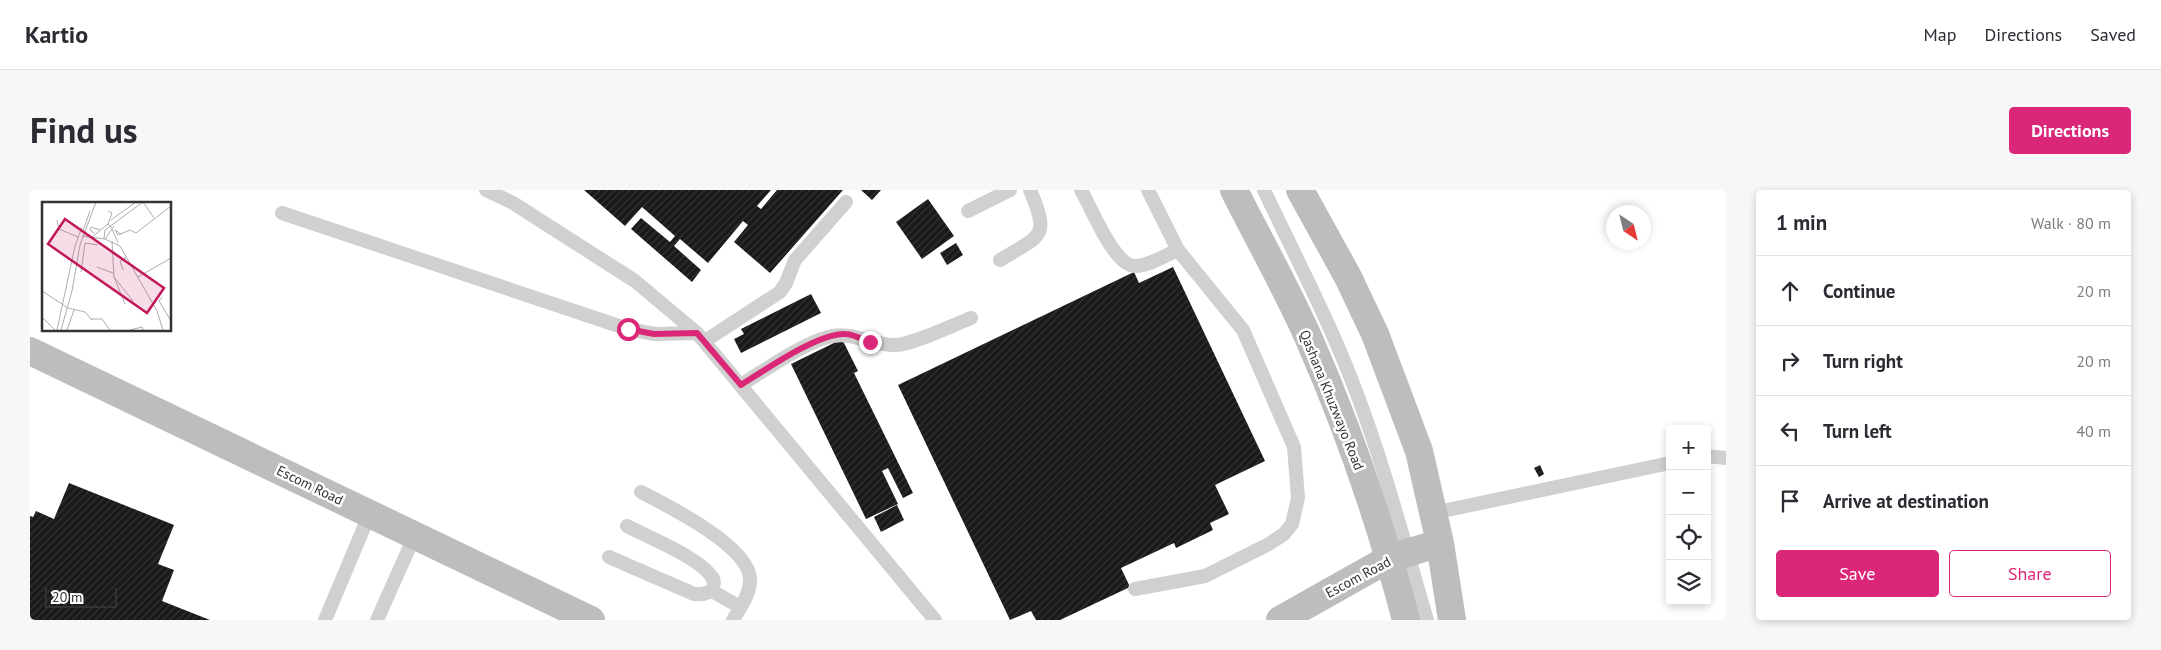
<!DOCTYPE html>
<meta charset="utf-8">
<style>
body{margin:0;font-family:"PT Sans",sans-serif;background:#f7f7f7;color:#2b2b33}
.controls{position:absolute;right:15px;bottom:15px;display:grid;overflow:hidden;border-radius:5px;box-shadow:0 2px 8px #0003}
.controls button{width:45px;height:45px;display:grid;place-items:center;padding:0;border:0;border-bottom:1px solid #e1e1e2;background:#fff;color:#2b2b33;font:25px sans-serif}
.compass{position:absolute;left:1576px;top:15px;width:45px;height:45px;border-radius:50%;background:#fff;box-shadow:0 2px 8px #0003;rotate:145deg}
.scale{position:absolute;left:15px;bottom:12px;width:72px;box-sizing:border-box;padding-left:5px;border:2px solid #333;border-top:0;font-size:14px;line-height:18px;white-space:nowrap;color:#333;-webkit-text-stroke:4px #fff;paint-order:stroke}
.stop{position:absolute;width:15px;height:15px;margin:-11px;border:4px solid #db2777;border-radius:50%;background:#fff}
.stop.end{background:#db2777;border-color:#fff;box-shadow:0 1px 5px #0008}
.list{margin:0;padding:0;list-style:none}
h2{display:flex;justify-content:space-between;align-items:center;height:65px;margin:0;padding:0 20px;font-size:21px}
h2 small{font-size:16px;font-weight:400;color:#7c7c81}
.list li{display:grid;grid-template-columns:32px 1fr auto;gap:15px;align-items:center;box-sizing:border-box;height:70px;padding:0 20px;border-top:1px solid #e1e1e2}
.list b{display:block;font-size:19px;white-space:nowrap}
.list em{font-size:16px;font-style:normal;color:#7c7c81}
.actions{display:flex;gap:10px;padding:15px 20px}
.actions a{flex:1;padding:11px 0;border:1px solid #db2777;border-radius:5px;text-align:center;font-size:18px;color:#db2777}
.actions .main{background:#db2777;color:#fff}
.icon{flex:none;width:28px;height:28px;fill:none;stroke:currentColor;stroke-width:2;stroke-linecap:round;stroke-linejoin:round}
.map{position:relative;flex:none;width:1696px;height:430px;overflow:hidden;border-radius:5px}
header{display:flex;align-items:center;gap:30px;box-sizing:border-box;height:70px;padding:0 25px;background:#fff;border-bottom:1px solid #e1e1e2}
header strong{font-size:24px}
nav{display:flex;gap:28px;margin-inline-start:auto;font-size:18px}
.intro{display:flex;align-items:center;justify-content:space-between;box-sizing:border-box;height:120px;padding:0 30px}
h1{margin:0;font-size:35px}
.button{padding:12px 22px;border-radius:5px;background:#db2777;color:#fff;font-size:18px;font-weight:700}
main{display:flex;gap:30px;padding:0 30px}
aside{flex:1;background:#fff;border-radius:5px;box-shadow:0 2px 8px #0003}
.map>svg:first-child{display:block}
</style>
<header>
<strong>Kartio</strong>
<nav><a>Map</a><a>Directions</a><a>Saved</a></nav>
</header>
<div class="intro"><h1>Find us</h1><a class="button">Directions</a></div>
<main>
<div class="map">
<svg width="1696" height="430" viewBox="0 0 1696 430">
<defs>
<pattern id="building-hatch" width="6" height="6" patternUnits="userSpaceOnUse" patternTransform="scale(1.25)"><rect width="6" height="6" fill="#1a1a1a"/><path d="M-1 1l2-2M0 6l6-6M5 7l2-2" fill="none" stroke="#333"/></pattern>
</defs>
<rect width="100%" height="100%" fill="#fff"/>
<path fill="url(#building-hatch)" d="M554 0H741L727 16 731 19 747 0H813L740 83 704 52 718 35 713 31 678 73 650 49 644 56 671 80 662 92 601 39 611 28 640 52 645 46 612 17 595 36Z
M831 0H851L842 10Z
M898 9 924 46 892 69 866 32Z
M926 53 933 65 917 75 910 63Z
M1143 77 1235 271 1185 295 1199 324 1180 333 1183 340 1146 358 1144 353 1091 378 1100 397 1030 430H1006L1001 421 980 430 868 195 1104 82 1109 93Z
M781 104 791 123 711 163 704 149 714 144 711 139Z
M812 149 828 181 824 183 883 303 873 308 858 278 852 281 868 314 836 329 761 174Z
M1510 275 1514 284 1509 287 1504 278Z
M39 293 144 335 128 374 144 380 132 411 180 430H0V326L3 327 6 321 24 329Z
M867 315 874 330 851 342 844 327Z"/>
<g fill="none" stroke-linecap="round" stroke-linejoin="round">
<path stroke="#d0d0d0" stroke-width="14" d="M456 0 483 13 605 91 667 143 905 430
M1051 0C1061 17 1084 76 1105 76 1119 76 1136 65 1148 60
M1234 0C1266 68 1301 134 1327 204 1355 278 1375 355 1397 430
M938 21 980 0
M252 23 598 139 625 144 667 143
M970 70C1010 45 1021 49 1000 0
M675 151 750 102 756 93 765 70 816 12
M711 195C735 180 772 154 798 147 822 140 842 156 866 155 884 154 923 135 941 128
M1677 266 1696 268
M611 302C638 316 717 355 720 388 721 404 710 417 703 430
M1403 323 1640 273
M597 336C618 347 668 367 681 386 685 390 684 396 682 401
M579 367 664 404H673L682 401 710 417
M1105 399 1175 386 1239 354 1254 344 1262 334 1268 308 1264 257 1213 140 1148 60 1118 0
M295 430 340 323
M347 430 385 345"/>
<path stroke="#bdbdbd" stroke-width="28" d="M1204 0C1229 50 1257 99 1279 149 1319 240 1351 334 1376 430
M1270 0 1318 87 1345 144 1389 261 1410 353 1422 430
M0 161 561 430
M1250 430 1360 368 1410 353"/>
</g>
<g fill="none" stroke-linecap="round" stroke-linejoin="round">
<path stroke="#db2777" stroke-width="6" d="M598 139 624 144 667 143 711 195C735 180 788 143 815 144 823 144 832 149 840 152"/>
</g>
<g text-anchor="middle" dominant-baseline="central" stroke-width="5" stroke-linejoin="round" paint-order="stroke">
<g font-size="14" fill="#333" stroke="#fff">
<text transform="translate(1302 210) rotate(68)">Qashana Khuzwayo Road</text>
<text transform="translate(280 295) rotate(26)">Escom Road</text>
<text transform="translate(1328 387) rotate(-28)">Escom Road</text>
</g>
</g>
<g transform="translate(12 12)">
<rect width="129" height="129" fill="#fff"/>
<path fill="none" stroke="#adadad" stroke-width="1" d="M101 0 112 16M66 9 70 11 66 22 70 26M15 18 17 27 36 35M69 18 94 0M70 27 76 41M41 29 48 9M52 31 48 28 49 25 58 28M79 32 73 28 76 33 88 28 94 31 129 4M40 34 63 37 78 44 115 109 121 128M50 35 66 22M62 36 63 28 101 0M63 37 72 24M70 39 72 75 83 102M55 65 71 71M81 68 78 59 85 55M39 70 43 41 56 43M72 75 91 99M96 75 129 56M0 89 26 106 43 110 50 118M120 95 117 99 129 119M0 115 13 128M49 117H60L68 128M15 128 33 44 40 25M19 128 30 89 38 43 54 0M25 128 32 108M88 128 100 125 101 128"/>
<path fill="#c2185b" fill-opacity="0.15" stroke="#c2185b" stroke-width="2.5" d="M23 17 122 86 105 111 6 42Z"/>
<rect width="129" height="129" fill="none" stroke="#333" stroke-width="2.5"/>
</g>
</svg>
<div class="controls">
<button>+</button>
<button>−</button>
<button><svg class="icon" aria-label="locate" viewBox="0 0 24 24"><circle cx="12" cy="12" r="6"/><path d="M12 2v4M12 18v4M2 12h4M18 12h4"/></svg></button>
<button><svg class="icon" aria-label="layers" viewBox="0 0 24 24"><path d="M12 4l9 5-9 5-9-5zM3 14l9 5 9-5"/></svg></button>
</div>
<svg class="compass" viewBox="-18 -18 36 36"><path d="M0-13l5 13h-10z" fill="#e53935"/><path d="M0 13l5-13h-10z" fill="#7c7c81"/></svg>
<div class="scale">20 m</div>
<div class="stop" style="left:598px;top:139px"></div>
<div class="stop end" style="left:840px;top:152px"></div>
</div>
<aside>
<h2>1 min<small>Walk · 80 m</small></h2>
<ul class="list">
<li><svg class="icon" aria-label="ahead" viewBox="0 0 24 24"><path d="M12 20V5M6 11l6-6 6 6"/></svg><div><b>Continue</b></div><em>20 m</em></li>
<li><svg class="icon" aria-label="right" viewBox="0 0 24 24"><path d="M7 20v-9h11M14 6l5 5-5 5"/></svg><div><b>Turn right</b></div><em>20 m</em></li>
<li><svg class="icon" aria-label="left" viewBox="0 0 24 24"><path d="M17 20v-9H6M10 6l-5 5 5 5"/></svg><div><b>Turn left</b></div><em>40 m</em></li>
<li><svg class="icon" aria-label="arrive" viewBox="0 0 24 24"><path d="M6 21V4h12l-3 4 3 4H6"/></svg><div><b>Arrive at destination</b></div></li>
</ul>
<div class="actions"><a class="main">Save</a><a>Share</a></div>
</aside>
</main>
